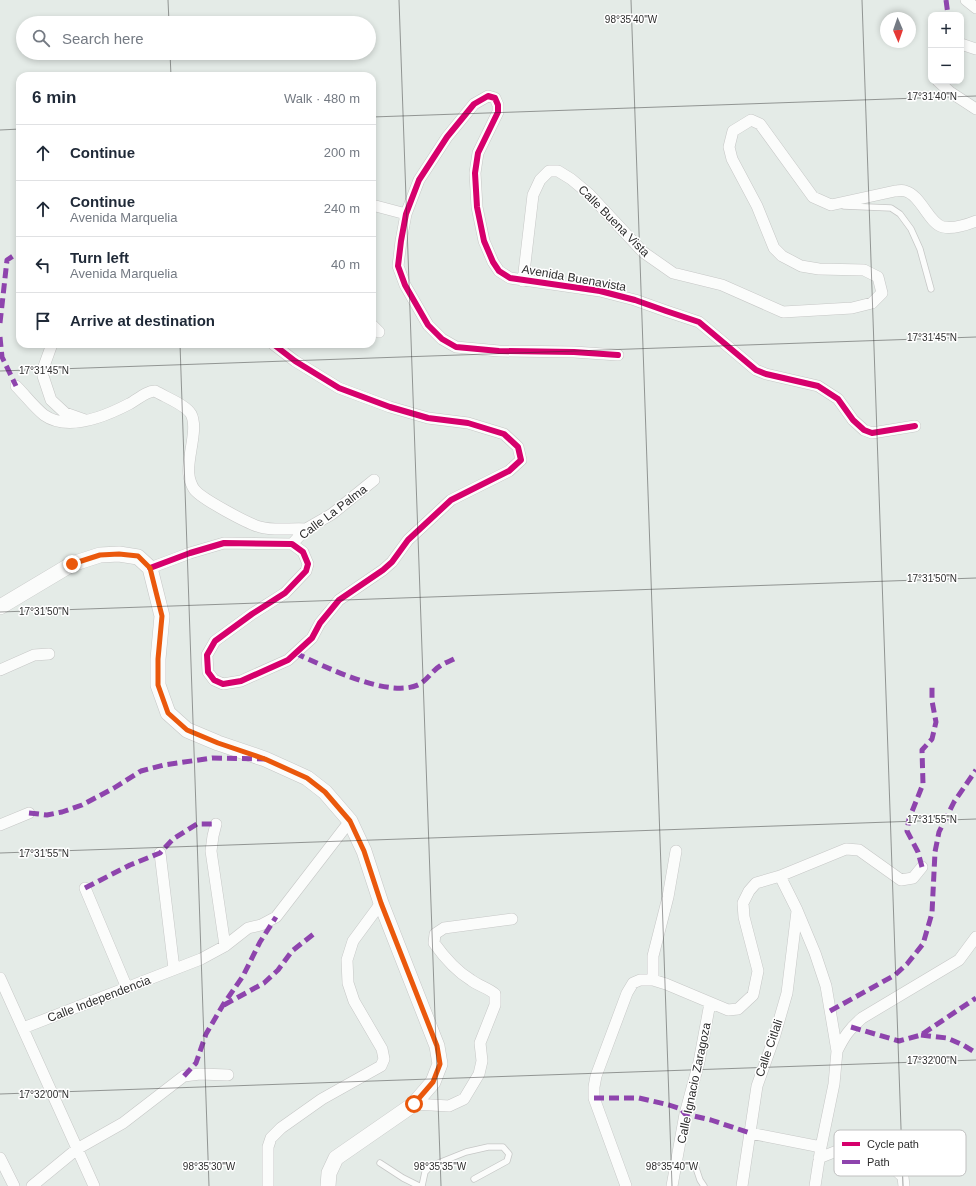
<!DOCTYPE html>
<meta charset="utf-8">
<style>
body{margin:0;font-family:Helvetica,sans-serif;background:#f2f2f3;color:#1f2937}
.controls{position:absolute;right:12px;top:12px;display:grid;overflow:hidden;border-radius:8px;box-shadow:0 2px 6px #0003}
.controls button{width:36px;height:36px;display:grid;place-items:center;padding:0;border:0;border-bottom:1px solid #e0e1e3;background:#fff;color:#1f2937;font:20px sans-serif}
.compass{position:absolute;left:880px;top:12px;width:36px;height:36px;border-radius:50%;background:#fff;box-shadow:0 2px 6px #0003;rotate:178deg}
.stop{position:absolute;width:12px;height:12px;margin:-9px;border:3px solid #ea580c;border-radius:50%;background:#fff}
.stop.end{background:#ea580c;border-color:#fff;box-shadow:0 1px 4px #0008}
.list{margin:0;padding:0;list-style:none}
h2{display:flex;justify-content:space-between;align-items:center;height:52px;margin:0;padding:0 16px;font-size:17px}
h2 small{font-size:13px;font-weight:400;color:#747a83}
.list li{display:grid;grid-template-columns:26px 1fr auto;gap:12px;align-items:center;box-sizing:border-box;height:56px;padding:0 16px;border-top:1px solid #e0e1e3}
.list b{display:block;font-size:15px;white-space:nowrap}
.list p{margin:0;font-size:13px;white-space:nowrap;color:#747a83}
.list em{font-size:13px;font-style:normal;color:#747a83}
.icon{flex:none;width:22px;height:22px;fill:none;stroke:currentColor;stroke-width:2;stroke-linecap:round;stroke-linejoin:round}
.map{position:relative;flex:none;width:976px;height:1186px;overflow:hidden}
.search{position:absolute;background:#fff;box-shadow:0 2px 6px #0003;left:16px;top:16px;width:360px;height:44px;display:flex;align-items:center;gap:10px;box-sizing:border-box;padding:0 14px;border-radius:22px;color:#747a83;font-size:15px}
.panel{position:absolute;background:#fff;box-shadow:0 2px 6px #0003;left:16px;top:72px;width:360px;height:276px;border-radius:12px}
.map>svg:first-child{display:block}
</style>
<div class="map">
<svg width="976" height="1186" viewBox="0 0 976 1186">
<rect width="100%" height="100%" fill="#e4ebe7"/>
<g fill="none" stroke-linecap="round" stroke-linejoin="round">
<defs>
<path id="lane" d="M844 206 891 208 900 214 911 229 920 249 931 289
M380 1163 403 1178 419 1186
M696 1168 700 1180 704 1186
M422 1186 425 1172 431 1166 466 1152 488 1147H503L509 1154 507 1161 474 1179"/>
<path id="street" d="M966 0 976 8
M961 44 976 49
M938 81 950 92 976 109
M372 205 406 214
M523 281 533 195 540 180 549 171H558L571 179 589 194 643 252 673 273 722 285 783 312 852 308 872 303 882 293 878 277 864 270 819 269 801 266 782 256 774 248 757 206 732 159 729 147 733 131 751 120 760 124 813 197 831 205 895 191C898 191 902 190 905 191 921 195 929 224 943 227 953 229 966 225 976 221
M372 325 379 332
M52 344 43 369V376L51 400 65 413 85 420
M618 355 574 352 499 351 456 347 442 339 428 325 405 285 398 266 401 241 406 214 419 180 447 137 474 104 488 96 495 98 498 105V112L478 153 475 173 477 207 484 241 493 262 499 271 510 278 600 291 635 300 666 311 699 322 756 370 766 374 818 386 838 399 853 420 864 430 872 433 915 426
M16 386C25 395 34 407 44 415 68 432 106 416 129 404 137 400 146 391 155 391 165 397 186 405 191 414 199 429 186 460 189 475 189 479 192 486 194 489 201 499 249 524 260 527 273 531 292 528 306 529
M292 544 306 529 332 514 374 480
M150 568 190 553 224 543 292 544 303 552 308 564 306 571 285 593 252 614 215 641 207 655 208 672 214 680 223 684 241 681 288 660 312 638 320 623 339 600 383 570 392 562 408 540 451 500 509 471 521 460 518 447 504 434 468 423 428 418 390 407 339 388 295 361 273 344
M0 670 34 655 49 654
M216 824 213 836 211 851 225 946
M0 825 29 813
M160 853 174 969
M780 876 797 910 815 953 826 986 837 1051 834 1084 821 1147 815 1186
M85 888 127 988
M0 978 94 1186
M653 980V956L668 897 676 851
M23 1028 201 959 225 946 248 928 261 925 276 917 350 821
M837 1051C844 1037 849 1029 862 1018L959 960 976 937
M414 1104 449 1106 464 1099 479 1074 482 1061 480 1043 495 1005V994C488 988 479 986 471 980 456 971 444 957 434 943L435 934 444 928 512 919
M750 1133 821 1147
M0 1158 14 1186
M819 1158 857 1143 868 1144 903 1177 904 1186
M32 1186 77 1149 123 1123 184 1076 200 1074 228 1075
M268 1186V1147L271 1138 281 1128 322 1099 381 1066 384 1059 382 1049 354 1001 348 983 347 960 353 941 381 903
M626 1186 594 1098V1087L596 1076 627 993 633 983 640 980H653L666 984 728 1010 738 1009 753 995 758 971 744 917 743 903 749 891 756 883 780 876 846 849 859 850 901 880 913 878 922 867
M672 1186 685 1114 699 1062 710 1003
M742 1186 757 1086 774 1038 787 993 797 911"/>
<path id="secondary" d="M0 607 72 564 100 555 119 554 138 557 150 568 162 616 158 659V685L168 713 187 730 218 743 265 759 307 778 325 792 350 821 364 851 381 903 437 1046 440 1064 433 1082 414 1104 336 1158 329 1173 328 1186"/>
</defs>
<use href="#lane" stroke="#c6c7c6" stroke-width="7"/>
<use href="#street" stroke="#c6c7c6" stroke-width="12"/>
<use href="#secondary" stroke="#c6c7c6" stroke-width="16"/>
<use href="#lane" stroke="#fbfcfb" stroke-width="5.5"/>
<use href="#street" stroke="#fbfcfb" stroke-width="11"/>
<use href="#secondary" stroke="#fbfcfb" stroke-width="15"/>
<path stroke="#8e44ad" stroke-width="5" stroke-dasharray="10 5" stroke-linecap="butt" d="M946 0 948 15
M0 323 7 260 13 256H20
M0 337 2 357 16 386
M295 653C324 666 390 700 420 684 428 679 433 670 440 666 444 663 450 661 454 659
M29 813 47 815 62 812 82 805 114 788 141 771 164 765 212 758 265 759
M922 867 918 852 907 831 909 819 923 784 922 750 932 739 936 722 932 701V683
M85 888 130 865 160 853 173 839 197 824H216
M224 1005 264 983 278 970 292 951 315 933
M830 1011 895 975 907 964 923 944 932 913 935 852 939 832 954 802 976 770
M851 1027 899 1041 921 1035 976 998
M921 1035 947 1038 963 1045 976 1053
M184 1076 196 1063 206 1034 223 1005 243 976 260 942 276 917
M594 1098H639L669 1105 681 1109 685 1114 711 1120 750 1133"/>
<defs>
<path id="cycleway" d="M618 355 574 352 499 351 456 347 442 339 428 325 405 285 398 266 401 241 406 214 419 180 447 137 474 104 488 96 495 98 498 105V112L478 153 475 173 477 207 484 241 493 262 499 271 510 278 600 291 635 300 666 311 699 322 756 370 766 374 818 386 838 399 853 420 864 430 872 433 915 426
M150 568 190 553 224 543 292 544 303 552 308 564 306 571 285 593 252 614 215 641 207 655 208 672 214 680 223 684 241 681 288 660 312 638 320 623 339 600 383 570 392 562 408 540 451 500 509 471 521 460 518 447 504 434 468 423 428 418 390 407 339 388 295 361 273 344"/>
</defs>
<use href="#cycleway" stroke="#fff" stroke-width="8"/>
<use href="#cycleway" stroke="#d6006c" stroke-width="6"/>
</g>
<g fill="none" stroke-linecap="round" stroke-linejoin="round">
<path stroke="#ea580c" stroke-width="5" d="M72 564 100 555 119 554 138 556 150 568 162 616 158 659V685L168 713 187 730 218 743 265 759 307 778 325 792 350 821 364 851 381 903 437 1046 440 1064 433 1082 414 1104"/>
</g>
<path fill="none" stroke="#2d2d2d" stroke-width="1" stroke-opacity="0.45" d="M168 0 169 23M399 0 441 1186M631 0 672 1186M862 0 903 1186M170 53 171 76M372 117 976 96M0 130 20 129M180 344 209 1186M0 371 976 337M0 612 976 578M0 853 976 819M0 1094 976 1060"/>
<g text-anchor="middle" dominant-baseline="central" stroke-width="3" stroke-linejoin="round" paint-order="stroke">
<g font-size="12" fill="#2d2d2d" stroke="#fff">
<text transform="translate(614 221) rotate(45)">Calle Buena Vista</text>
<text transform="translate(574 278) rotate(10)">Avenida Buenavista</text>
<text transform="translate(333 512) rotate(-37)">Calle La Palma</text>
<text transform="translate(99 999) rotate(-21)">Calle Independencia</text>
<text transform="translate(769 1048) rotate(-71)">Calle Citlali</text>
<text transform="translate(694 1083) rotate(-78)">Calle Ignacio Zaragoza</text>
</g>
</g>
<rect x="834" y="1130" width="132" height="46" rx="6" fill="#fff" stroke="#c0c0c0" stroke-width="1"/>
<rect x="842" y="1142" width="18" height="4" fill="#d6006c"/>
<rect x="842" y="1160" width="18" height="4" fill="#8e44ad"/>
<g font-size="11" fill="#2d2d2d">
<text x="867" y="1148">Cycle path</text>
<text x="867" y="1166">Path</text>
</g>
<g font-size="10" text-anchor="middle" fill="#2d2d2d" stroke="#fff" stroke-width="3" stroke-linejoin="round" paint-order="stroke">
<text x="631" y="23">98°35'40"W</text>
<text x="932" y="100">17°31'40"N</text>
<text x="932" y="341">17°31'45"N</text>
<text x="44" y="374">17°31'45"N</text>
<text x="932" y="582">17°31'50"N</text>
<text x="44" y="615">17°31'50"N</text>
<text x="932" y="823">17°31'55"N</text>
<text x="44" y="857">17°31'55"N</text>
<text x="932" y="1064">17°32'00"N</text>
<text x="44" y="1098">17°32'00"N</text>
<text x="209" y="1170">98°35'30"W</text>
<text x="440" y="1170">98°35'35"W</text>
<text x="672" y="1170">98°35'40"W</text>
</g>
</svg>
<div class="controls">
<button>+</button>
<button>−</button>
</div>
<svg class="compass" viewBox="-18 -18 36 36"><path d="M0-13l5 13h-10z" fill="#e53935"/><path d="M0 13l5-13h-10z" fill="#747a83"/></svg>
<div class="stop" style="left:414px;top:1104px"></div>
<div class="stop end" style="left:72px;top:564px"></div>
<div class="search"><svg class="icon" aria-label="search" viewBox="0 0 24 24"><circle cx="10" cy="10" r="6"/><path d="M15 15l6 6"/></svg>Search here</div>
<section class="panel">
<h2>6 min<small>Walk · 480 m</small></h2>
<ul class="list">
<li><svg class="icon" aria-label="ahead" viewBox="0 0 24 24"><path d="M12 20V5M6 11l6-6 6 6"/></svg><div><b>Continue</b></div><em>200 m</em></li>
<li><svg class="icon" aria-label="ahead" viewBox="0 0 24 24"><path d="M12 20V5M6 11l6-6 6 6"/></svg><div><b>Continue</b><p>Avenida Marquelia</p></div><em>240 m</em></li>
<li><svg class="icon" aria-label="left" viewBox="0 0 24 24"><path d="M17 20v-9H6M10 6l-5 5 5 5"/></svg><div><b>Turn left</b><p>Avenida Marquelia</p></div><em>40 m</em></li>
<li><svg class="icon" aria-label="arrive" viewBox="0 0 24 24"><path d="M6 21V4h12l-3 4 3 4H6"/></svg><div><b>Arrive at destination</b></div></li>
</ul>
</section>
</div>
